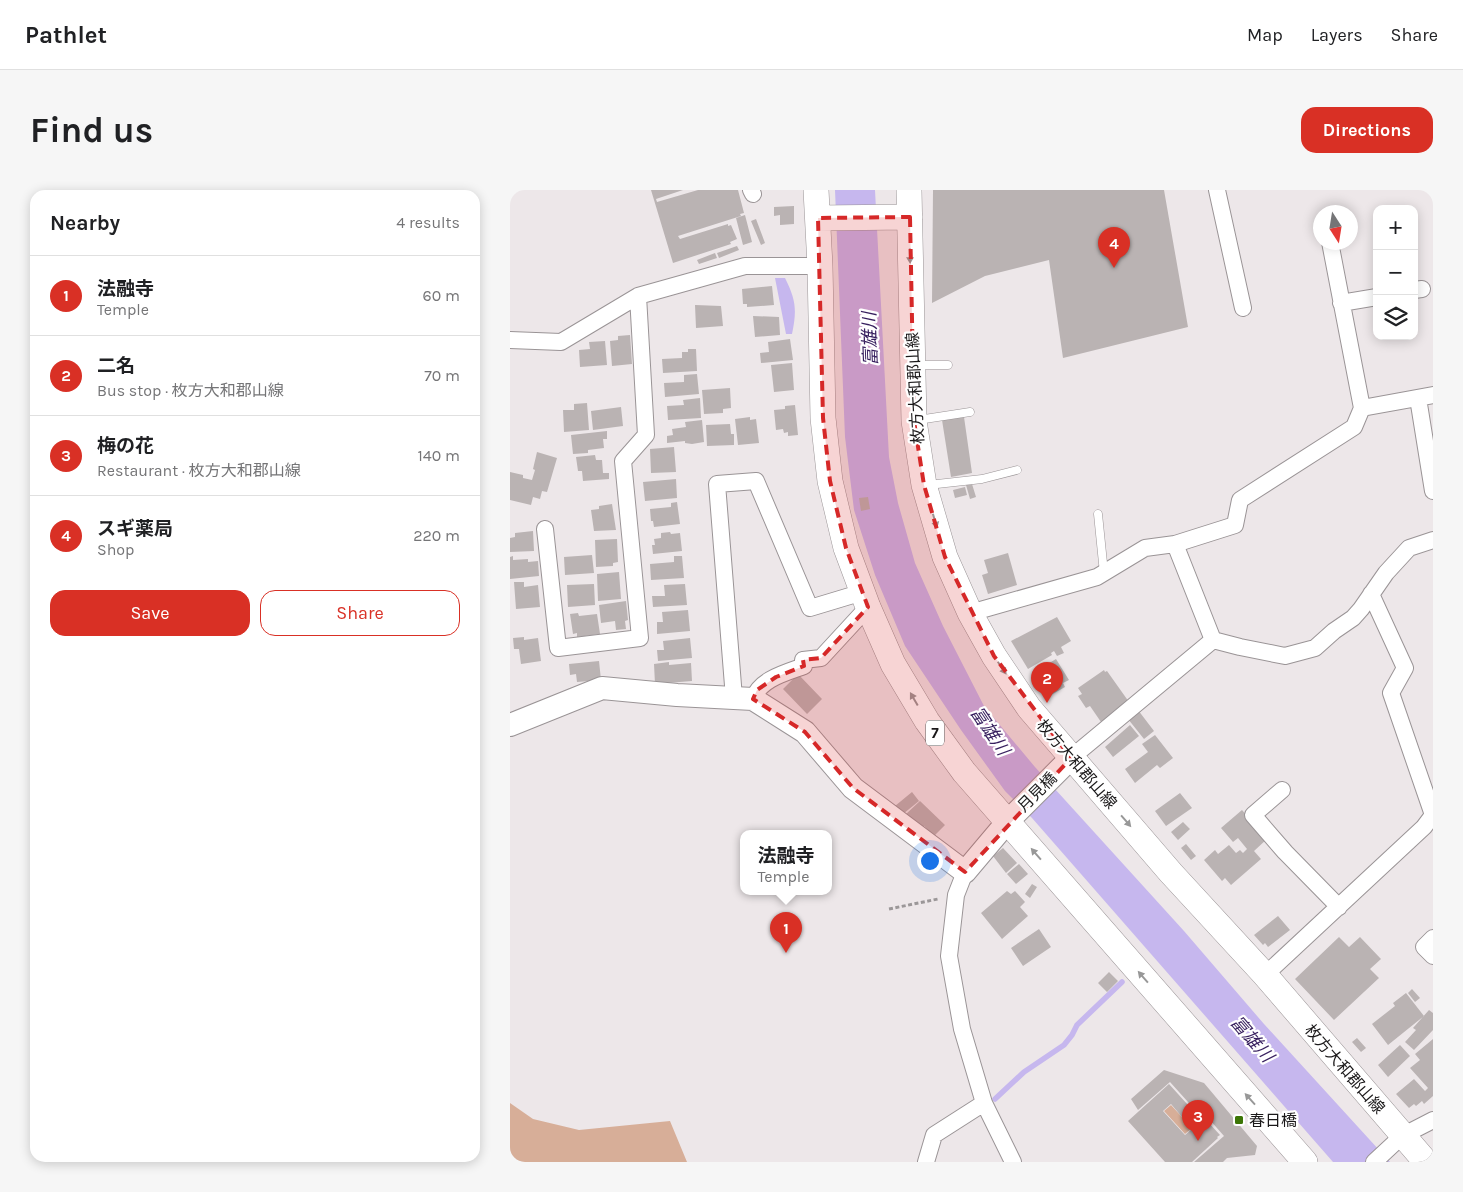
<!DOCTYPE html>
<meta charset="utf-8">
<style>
body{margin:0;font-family:Karla,"Noto Sans JP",sans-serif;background:#f6f6f6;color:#202124}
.controls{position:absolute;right:15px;top:15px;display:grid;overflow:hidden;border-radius:10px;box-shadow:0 2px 12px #0003}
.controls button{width:45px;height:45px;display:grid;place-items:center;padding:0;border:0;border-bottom:1px solid #e0e0e0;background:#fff;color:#202124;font:25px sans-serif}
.compass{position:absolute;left:803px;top:15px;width:45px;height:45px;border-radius:50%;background:#fff;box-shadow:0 2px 12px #0003;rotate:168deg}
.you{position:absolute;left:419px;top:670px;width:18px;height:18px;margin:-12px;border:4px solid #fff;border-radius:50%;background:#1a73e8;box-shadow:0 0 0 8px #1a73e833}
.badge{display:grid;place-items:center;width:32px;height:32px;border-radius:50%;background:#d93025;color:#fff;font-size:16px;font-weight:700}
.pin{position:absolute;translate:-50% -41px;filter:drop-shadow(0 1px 2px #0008)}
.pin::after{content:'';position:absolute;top:26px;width:18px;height:15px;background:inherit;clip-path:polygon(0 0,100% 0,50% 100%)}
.popup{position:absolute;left:230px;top:640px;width:92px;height:65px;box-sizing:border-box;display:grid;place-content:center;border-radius:10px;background:#fff;filter:drop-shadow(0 1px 4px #0005);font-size:16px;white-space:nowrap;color:#757577}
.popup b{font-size:19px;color:#202124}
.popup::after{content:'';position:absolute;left:50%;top:100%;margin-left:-10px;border:10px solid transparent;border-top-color:#fff}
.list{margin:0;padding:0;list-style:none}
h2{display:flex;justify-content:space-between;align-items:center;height:65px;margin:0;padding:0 20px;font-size:21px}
h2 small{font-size:16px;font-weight:400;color:#757577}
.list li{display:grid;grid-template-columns:32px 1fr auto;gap:15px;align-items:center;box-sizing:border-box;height:80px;padding:0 20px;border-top:1px solid #e0e0e0}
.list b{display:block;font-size:19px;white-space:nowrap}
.list p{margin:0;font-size:16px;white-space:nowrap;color:#757577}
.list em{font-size:16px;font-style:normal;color:#757577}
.actions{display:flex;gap:10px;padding:15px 20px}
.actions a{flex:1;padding:11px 0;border:1px solid #d93025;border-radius:15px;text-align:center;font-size:18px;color:#d93025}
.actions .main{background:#d93025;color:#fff}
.icon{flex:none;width:28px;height:28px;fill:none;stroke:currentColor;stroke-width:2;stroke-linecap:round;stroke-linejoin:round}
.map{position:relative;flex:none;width:923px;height:972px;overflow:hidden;border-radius:15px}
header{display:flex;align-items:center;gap:30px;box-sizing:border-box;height:70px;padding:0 25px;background:#fff;border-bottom:1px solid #e0e0e0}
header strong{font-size:24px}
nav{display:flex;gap:28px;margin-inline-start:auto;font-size:18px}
.intro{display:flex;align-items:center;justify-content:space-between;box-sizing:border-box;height:120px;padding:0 30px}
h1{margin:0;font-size:35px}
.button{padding:12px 22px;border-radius:15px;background:#d93025;color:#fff;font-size:18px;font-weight:700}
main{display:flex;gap:30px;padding:0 30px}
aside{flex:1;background:#fff;border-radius:15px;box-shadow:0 2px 12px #0003}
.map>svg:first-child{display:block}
</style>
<header>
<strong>Pathlet</strong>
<nav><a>Map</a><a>Layers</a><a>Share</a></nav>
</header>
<div class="intro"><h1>Find us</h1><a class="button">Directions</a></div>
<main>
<aside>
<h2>Nearby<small>4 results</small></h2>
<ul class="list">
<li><span class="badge">1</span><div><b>法融寺</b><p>Temple</p></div><em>60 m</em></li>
<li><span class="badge">2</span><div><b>二名</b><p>Bus stop · 枚方大和郡山線</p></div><em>70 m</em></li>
<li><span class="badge">3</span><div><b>梅の花</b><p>Restaurant · 枚方大和郡山線</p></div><em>140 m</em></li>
<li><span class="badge">4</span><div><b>スギ薬局</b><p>Shop</p></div><em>220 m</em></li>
</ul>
<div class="actions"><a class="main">Save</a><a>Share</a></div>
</aside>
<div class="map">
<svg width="923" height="972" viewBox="0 0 923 972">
<rect width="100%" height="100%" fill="#ede7e9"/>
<path fill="#d7ae98" d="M0 913 23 929 69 940 160 931 177 972H0Z
M661 915 682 938 675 944 654 921Z"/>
<path fill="#c6b7ee" d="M325 0H365L379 267 388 313 405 373 433 436 474 516 525 577 674 741 754 834 880 972H823L522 628 495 601 451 540 395 456 365 385 344 320 335 247Z
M265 88H275C286 110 287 120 282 144H276Z"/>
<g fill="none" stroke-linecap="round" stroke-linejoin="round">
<path stroke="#c6b7ee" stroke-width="5.5" d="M485 909 514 882 554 855 562 845 567 835 612 792"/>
</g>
<path fill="#bab3b3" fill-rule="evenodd" d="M141 0H173L146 9 147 12 188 0H228L234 23 230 24 231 26 168 46 170 49 218 34V36L221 35 227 49 220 52 221 54 163 73Z
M423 0H654L678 137 553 168 539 70 475 86 422 113Z
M284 16V34L270 35V25L264 26V17Z
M235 25 242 52 233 55 226 28Z
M246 29 255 53 251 55 241 31Z
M227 56 229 60 209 68 207 63Z
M205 63 207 68 189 74 187 70Z
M262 96 264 115 237 117V114H233L232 99Z
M185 115 211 116 213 136 186 138Z
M243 126 269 127 270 145 245 147Z
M120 145 122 174 102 176 100 151 108 150V146Z
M280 149 283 170 251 173 250 163 259 162 258 152Z
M95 151 97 175 70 177 69 160 80 159 79 152Z
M178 159H186L187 181 153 183 152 169 172 168V162H178Z
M282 173 284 200 264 202 261 175Z
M187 184 189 204 155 207 154 193 174 192V185Z
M220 198 221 218 213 219V223L194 224 192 200Z
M190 208 191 228 158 230 157 216 174 215 173 210Z
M77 213 79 240 54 242 53 220H64V214Z
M285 215 288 245 278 246V242L274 243 273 239 266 240 264 220 275 219V216Z
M111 217 113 236 83 240 81 221Z
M240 227V230L246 229 249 253 228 255 225 229Z
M454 227 462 283 441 287 432 230Z
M192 230 194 252 182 254 175 253V251L157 253V246L163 245 162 239 176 237 175 232Z
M220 234 221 244H224V255L197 256 196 235Z
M97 241V249H93L94 258 78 260V263L63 264 61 245Z
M164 257 166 282 141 283 140 259Z
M27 262 47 268 37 302 32 301 30 309 23 307 21 315 0 310V282L13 285V288L22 290 25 280 23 279Z
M85 265 86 270H92L93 283H99V289L73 291 72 281H68L66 267Z
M166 289 167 308 135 311 133 292Z
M462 294 466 307 460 309 456 295Z
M455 297 457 305 445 308 443 300Z
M358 307 360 319 351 321 349 308Z
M167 312 170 334 144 337 143 331H141L140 319 161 317V313Z
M102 314 106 340 84 341 81 320 89 319V316Z
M23 341 24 361 0 362V348L5 347V343Z
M160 342 161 344 170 343 172 361 143 364 142 355H145L144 349 151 348V343Z
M107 349 108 372 103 373V376L86 377 85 350Z
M498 363 507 395 478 404 472 385 478 383 474 370Z
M82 365 84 383 55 385 54 367Z
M3 366V370L18 369V372L28 371 29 386 0 389V367Z
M164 366H172L174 388 141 390 140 374 164 372Z
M109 382 111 409 88 411 87 384Z
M4 392H14V397L28 395 30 417 6 419Z
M84 394 85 415 58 417 57 395Z
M175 394 177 415 143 417 142 406H155L154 395Z
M116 411 118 430 115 431 116 439 106 440 105 431 91 433 89 415Z
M178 420 180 441 147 444V432H153L152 422Z
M68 423 69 426 87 424 90 444 67 447V443L63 444 60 424Z
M547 427 561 451 551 457 554 463 547 466 544 461 541 463 542 465 518 479 501 451Z
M14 447V450L28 448 31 471 11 474 9 459H4L3 448Z
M180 448 182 468 148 471 147 460H154L153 451Z
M546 469 559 490 553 493 555 497 541 505 526 481Z
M89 471 91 490 67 492 66 484 60 485 59 474Z
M159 472V475L181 473 182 491 145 494 144 474Z
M594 480 595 482 597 481 619 512 591 532 580 516 576 518 568 506 572 504 568 498Z
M288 484 312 509 297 524 273 499Z
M628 520 644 541 634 549 618 529Z
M620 535 629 546 603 567 595 557Z
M645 545 663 568 650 578 647 575 625 593 615 579 638 562 632 554Z
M402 602 409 611 393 624 385 616Z
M670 603 682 618 656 636 645 621Z
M410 611 435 635 424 646 414 636 411 639 396 624Z
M732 620 757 649 744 661 751 669 721 695 715 688 712 691 694 670 705 660 708 664 719 655 726 663 730 660 733 663 737 659 728 648 723 652 711 638Z
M673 632 680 639 668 650 661 642Z
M676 654 686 666 681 670 671 658Z
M493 658 507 673 496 683 483 666Z
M509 674 518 684 506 694 497 684Z
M522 694 527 697 520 708 515 704Z
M497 701 501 704 505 701 515 712 510 717 518 726 492 749 471 723Z
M768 726 780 740 758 757 755 753 753 755 744 745Z
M529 739 541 757 513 776 501 758Z
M829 747 839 757 850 747 871 769 860 779 869 788 824 830 785 789Z
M599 782 608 791 597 802 588 793Z
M902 799 910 808 905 812 898 803Z
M896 803 914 826 878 855 862 834 885 816 883 813Z
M919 820 923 823V840L904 860 895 852 906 840 903 838Z
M847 848 856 858 851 862 842 852Z
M923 849V906L914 914 912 911 906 916 904 914 899 918 886 904 904 889 915 901 918 898 900 878 910 870 905 864Z
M890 855 900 866 878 887 868 875Z
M654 880 694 893 747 956 745 965 717 968 713 972H684L714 946 699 929 696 932 660 892 628 920 621 909Z
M659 894 696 935 698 932 710 945 707 947 708 948 682 972H655L618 931ZM661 914 682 939 675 945 653 921Z"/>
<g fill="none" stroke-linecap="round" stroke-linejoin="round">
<defs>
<path id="lane" d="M405 175H438
M408 230 460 222
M418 295 472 289 507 280
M588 324 594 383"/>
<path id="street" d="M241 0 243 4
M707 0 733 118
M820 52 852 218
M904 100 912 99
M831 113 867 107
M0 150 51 152 128 106 235 76H310
M908 208 923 301
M35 339 48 458 130 448 113 271 136 245 128 106
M665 354 703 450
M861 404 895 478 881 503 923 625
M460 423 587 387 635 358 665 354 725 335 730 310 844 237 852 218 923 205
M224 508 207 294 246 291 300 418 353 402
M243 509C250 489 275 483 294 476L293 470 311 468 358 417
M561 568 703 450 730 457 775 466 805 458 824 441 843 428 851 419 876 383 899 358 923 350
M772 600 743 625 775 662 829 717
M455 682 446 705 439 766 452 839 474 913 503 972
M923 748 914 757 923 766
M755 785 914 637 923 625
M416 972 424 945 474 913
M864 972 892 946 923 930"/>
<path id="secondary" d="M0 535 92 498 167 505 243 509 295 542 343 598 455 682 498 631 561 568"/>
<path id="primary" d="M306 0 310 76 313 228 320 291 336 358 358 417 383 474 417 531 454 582 795 972
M399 0 404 231 414 295 435 367 460 423 484 466 519 518 661 683 755 785 916 972
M308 28 400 27"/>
</defs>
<use href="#lane" stroke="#9a9496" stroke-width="9"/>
<use href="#street" stroke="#9a9496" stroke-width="18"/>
<use href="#secondary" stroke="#9a9496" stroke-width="24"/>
<use href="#primary" stroke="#9a9496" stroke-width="26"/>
<path stroke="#9b9798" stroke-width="3" stroke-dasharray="4 2.5" stroke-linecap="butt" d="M379 719 428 709"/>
<use href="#lane" stroke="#fff" stroke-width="8"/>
<use href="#street" stroke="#fff" stroke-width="16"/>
<use href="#secondary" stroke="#fff" stroke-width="22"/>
<use href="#primary" stroke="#fff" stroke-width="25"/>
</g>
<defs><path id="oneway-solid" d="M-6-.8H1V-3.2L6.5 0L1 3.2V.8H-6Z" transform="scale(1.25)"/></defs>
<g fill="#989898">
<use href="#oneway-solid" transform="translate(400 66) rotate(89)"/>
<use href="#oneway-solid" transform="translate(425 331) rotate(74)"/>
<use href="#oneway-solid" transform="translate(492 478) rotate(56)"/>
<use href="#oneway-solid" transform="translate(404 509) rotate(-120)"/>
<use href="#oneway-solid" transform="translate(616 631) rotate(49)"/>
<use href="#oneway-solid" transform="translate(526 664) rotate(-131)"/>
<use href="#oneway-solid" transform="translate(633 787) rotate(-131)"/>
<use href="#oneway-solid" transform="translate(740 909) rotate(-132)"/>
</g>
<path fill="#d62828" fill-opacity="0.2" stroke="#d62828" stroke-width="4" stroke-dasharray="10 6" stroke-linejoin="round" d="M400 27 404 231 414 295 435 367 484 466 561 568 455 682 343 598 295 542 243 509 247 500 266 487 294 476 293 470 311 468 358 417 336 358 320 291 313 228 308 28Z"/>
<rect fill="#3c7506" stroke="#fff" stroke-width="2" x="724" y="925" width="10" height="10" rx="2.5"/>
<g text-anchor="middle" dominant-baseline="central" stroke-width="4.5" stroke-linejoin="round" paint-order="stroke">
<rect fill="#fff" stroke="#5f5e5f" stroke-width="1" x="416" y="530.5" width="18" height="25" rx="4"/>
<g font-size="15" font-weight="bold" fill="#1b191a">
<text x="425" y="543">7</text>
</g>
<g font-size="16" fill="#1b191a" stroke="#fff">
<text transform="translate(405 198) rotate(-93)">枚方大和郡山線</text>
<text transform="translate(567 574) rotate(49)">枚方大和郡山線</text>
<text transform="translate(527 602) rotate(-45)">月見橋</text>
<text transform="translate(835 879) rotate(49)">枚方大和郡山線</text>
</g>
<g font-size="16" fill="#1b191a" stroke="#fff" text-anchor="start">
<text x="739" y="930">春日橋</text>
</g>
<g font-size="18" font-style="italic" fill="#371f5e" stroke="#fff">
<text transform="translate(360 149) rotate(-92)">富雄川</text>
<text transform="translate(480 541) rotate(56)">富雄川</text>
<text transform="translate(742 849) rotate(49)">富雄川</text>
</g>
</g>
</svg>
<div class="controls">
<button>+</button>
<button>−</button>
<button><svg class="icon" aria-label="layers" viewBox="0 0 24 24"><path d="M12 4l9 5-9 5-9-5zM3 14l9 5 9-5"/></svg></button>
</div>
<svg class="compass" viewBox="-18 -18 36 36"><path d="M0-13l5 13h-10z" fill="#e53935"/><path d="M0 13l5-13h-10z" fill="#757577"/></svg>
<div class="you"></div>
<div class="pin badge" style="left:276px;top:763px">1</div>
<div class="popup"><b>法融寺</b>Temple</div>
<div class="pin badge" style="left:537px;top:513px">2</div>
<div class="pin badge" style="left:688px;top:951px">3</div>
<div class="pin badge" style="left:604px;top:78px">4</div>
</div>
</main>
